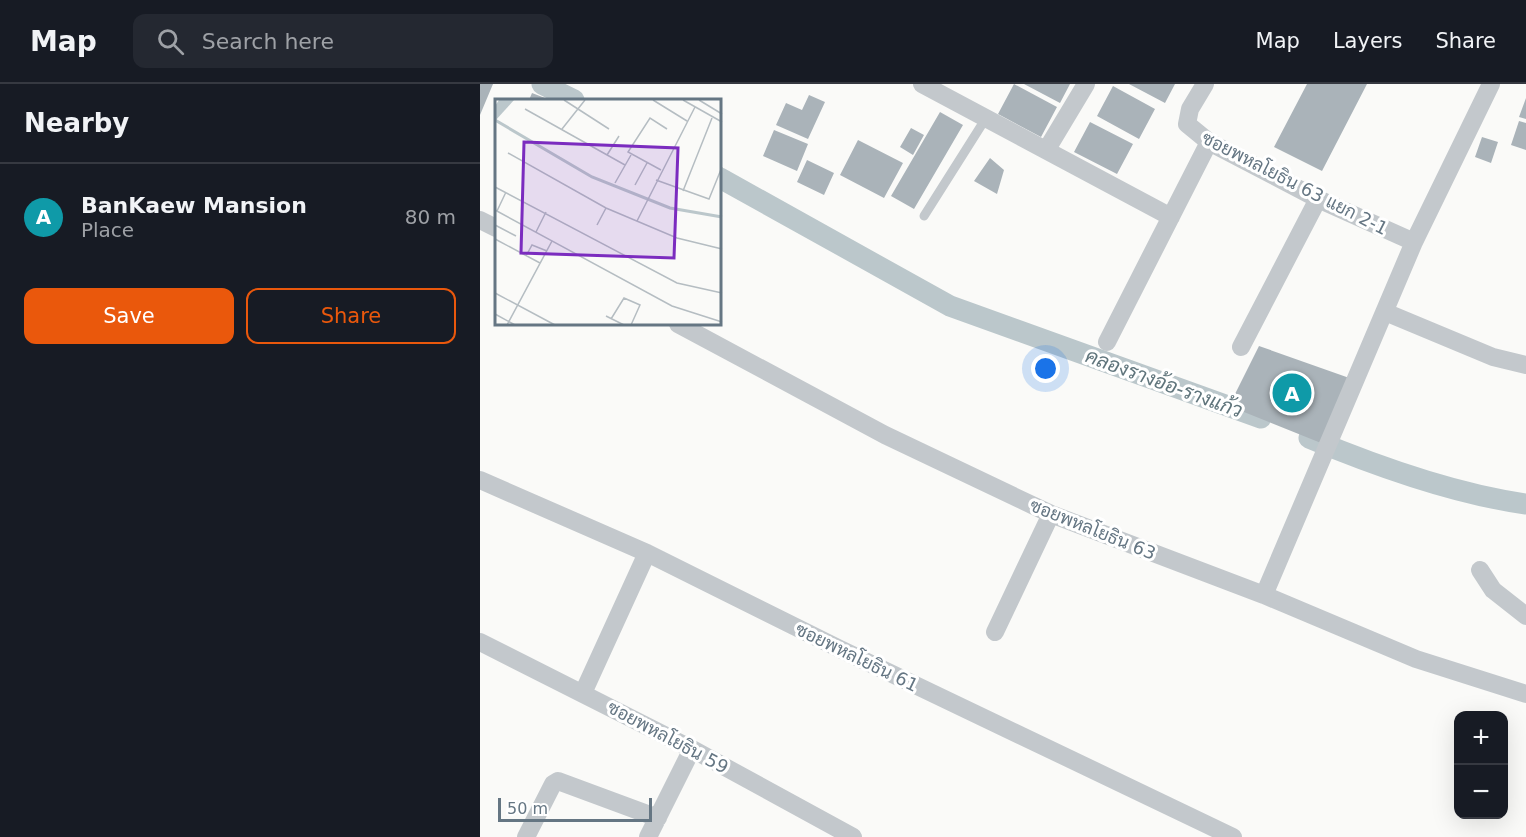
<!DOCTYPE html>
<meta charset="utf-8">
<style>
body{margin:0;font-family:"DejaVu Sans",Sarabun,sans-serif;background:#242831;color:#f1f3f6}
.controls{position:absolute;right:18px;bottom:18px;display:grid;overflow:hidden;border-radius:12px;box-shadow:0 6px 24px #0002}
.controls button{width:54px;height:54px;display:grid;place-items:center;padding:0;border:0;border-bottom:2px solid #363941;background:#171b24;color:#f1f3f6;font:30px sans-serif}
.scale{position:absolute;left:18px;bottom:15px;width:154px;box-sizing:border-box;padding-left:6px;border:3px solid #657683;border-top:0;font-size:16px;line-height:21px;white-space:nowrap;color:#657683;-webkit-text-stroke:4px #fff;paint-order:stroke}
.you{position:absolute;left:566px;top:285px;width:21px;height:21px;margin:-15px;border:4px solid #fff;border-radius:50%;background:#1a73e8;box-shadow:0 0 0 9px #1a73e833}
.badge{display:grid;place-items:center;width:39px;height:39px;border-radius:50%;background:#ea580c;color:#fff;font-size:20px;font-weight:700}
.pin{position:absolute;translate:-50% -50%;border:3px solid #fff;box-shadow:0 2px 6px #0006}
.list{margin:0;padding:0;list-style:none}
h2{display:flex;justify-content:space-between;align-items:center;height:78px;margin:0;padding:0 24px;font-size:26px}
h2 small{font-size:20px;font-weight:400;color:#9ea1a6}
.list li{display:grid;grid-template-columns:39px 1fr auto;gap:18px;align-items:center;box-sizing:border-box;height:108px;padding:0 24px;border-top:2px solid #363941}
.list b{display:block;font-size:22px;white-space:nowrap}
.list p{margin:0;font-size:20px;white-space:nowrap;color:#9ea1a6}
.list em{font-size:20px;font-style:normal;color:#9ea1a6}
.actions{display:flex;gap:12px;padding:18px 24px}
.actions a{flex:1;padding:14px 0;border:2px solid #ea580c;border-radius:12px;text-align:center;font-size:21px;color:#ea580c}
.actions .main{background:#ea580c;color:#fff}
.icon{flex:none;width:33px;height:33px;fill:none;stroke:currentColor;stroke-width:2;stroke-linecap:round;stroke-linejoin:round}
.map{position:relative;flex:none;width:1046px;height:753px;overflow:hidden}
header{display:flex;align-items:center;gap:36px;box-sizing:border-box;height:84px;padding:0 30px;background:#171b24;border-bottom:2px solid #363941}
header strong{font-size:28px}
nav{display:flex;gap:33px;margin-inline-start:auto;font-size:21px}
.search{width:420px;height:54px;background:#242831;display:flex;align-items:center;gap:15px;box-sizing:border-box;padding:0 21px;border-radius:12px;color:#9ea1a6;font-size:22px}
main{display:flex}
aside{flex:1;background:#171b24}
.map>svg:first-child{display:block}
</style>
<header>
<strong>Map</strong>
<div class="search"><svg class="icon" aria-label="search" viewBox="0 0 24 24"><circle cx="10" cy="10" r="6"/><path d="M15 15l6 6"/></svg>Search here</div>
<nav><a>Map</a><a>Layers</a><a>Share</a></nav>
</header>
<main>
<aside>
<h2>Nearby<small></small></h2>
<ul class="list">
<li><span class="badge" style="background:#0f9aa8">A</span><div><b>BanKaew Mansion</b><p>Place</p></div><em>80 m</em></li>
</ul>
<div class="actions"><a class="main">Save</a><a>Share</a></div>
</aside>
<div class="map">
<svg width="1046" height="753" viewBox="0 0 1046 753">
<rect width="100%" height="100%" fill="#fafaf8"/>
<g fill="none" stroke-linecap="round" stroke-linejoin="round">
<path stroke="#bbc7cb" stroke-width="21" d="M62 0 94 16
M240 94 470 222 781 334
M829 354C896 382 974 410 1046 420"/>
</g>
<path fill="#aab3b9" d="M0 0H13L0 31Z
M534 0 577 23 561 53 518 30Z
M544 0H590L580 19Z
M649 0H695L685 19Z
M827 0H887L842 87 794 63Z
M633 2 675 25 659 55 617 32Z
M52 9 65 14 64 16H49Z
M329 11 345 18 328 55 296 41 306 19 322 26Z
M1046 14V35L1039 33Z
M460 28 483 41 434 125 411 112Z
M1039 37 1046 39V66L1031 61Z
M610 38 653 60 637 90 594 68Z
M431 44 444 51 433 71 420 63Z
M294 46 328 60 317 87 283 72Z
M1002 53 1018 58 1011 79 995 73Z
M378 56 423 79 404 114 360 91Z
M510 74 524 86 517 110 494 97Z
M327 76 354 89 344 111 317 98Z
M779 262 875 296 846 361 749 322Z"/>
<g fill="none" stroke-linecap="round" stroke-linejoin="round">
<path stroke="#c3c8cc" stroke-width="9" d="M444 132 506 34"/>
<path stroke="#c3c8cc" stroke-width="18" d="M442 0 691 133
M725 0 710 25 707 40 729 58 838 115 934 158
M567 65 606 0
M0 136 16 144
M905 228 1013 273 1046 281
M198 240 405 351 571 430 784 511 936 575 1046 610
M627 258 729 58
M761 263 838 115
M0 396 167 469 360 565 753 753
M1000 486 1013 506 1046 532
M784 511 934 158 1011 0
M515 548 571 430
M0 558 212 665 373 753
M103 609 167 469
M46 753 73 700 78 697 178 734
M168 753 212 665"/>
</g>
<g text-anchor="middle" dominant-baseline="central" stroke-width="6" stroke-linejoin="round" paint-order="stroke">
<g font-size="18" fill="#657683" stroke="#fff">
<text transform="translate(815 99) rotate(27)">ซอยพหลโยธิน 63 แยก 2-1</text>
<text transform="translate(613 445) rotate(22)">ซอยพหลโยธิน 63</text>
<text transform="translate(377 573) rotate(26)">ซอยพหลโยธิน 61</text>
<text transform="translate(188 653) rotate(28)">ซอยพหลโยธิน 59</text>
</g>
<g font-size="20" font-style="italic" fill="#60757c" stroke="#fff">
<text transform="translate(684 299) rotate(20)">คลองรางอ้อ-รางแก้ว</text>
</g>
</g>
<g transform="translate(15 15)">
<rect width="226" height="226" fill="#fafaf8"/>
<path d="M4 1H19L0 22V7Z" fill="#bbc7cb"/>
<path fill="none" stroke="#bbc7cb" stroke-width="3" d="M0 21 97 78 175 109 227 118"/>
<path fill="none" stroke="#b5bdc2" stroke-width="1.5" d="M69 1 114 30M158 1 192 22M188 1 227 23M204 1 227 15M30 10 130 66M67 30 90 1M13 54 111 109 182 139 227 150M112 56 124 37M166 71 133 53 155 19 172 30M161 81 214 100 227 68M120 84 136 56M140 86 152 64M0 88 182 184 227 194M188 92 217 19M0 111 177 207 227 223M2 112 11 93M142 122 200 8M0 126 21 137M102 126 111 109M41 133 51 113M0 140 45 164M31 157 37 146 52 152M0 194 60 226M0 215 20 226M111 217 129 226M116 220 129 199 145 206 136 226M12 226 57 142"/>
<path fill="#7b2cbf" fill-opacity="0.15" stroke="#7b2cbf" stroke-width="3" d="M29 43 183 49 179 159 26 154Z"/>
<rect width="226" height="226" fill="none" stroke="#657683" stroke-width="3"/>
</g>
</svg>
<div class="controls">
<button>+</button>
<button>−</button>
</div>
<div class="scale">50 m</div>
<div class="you"></div>
<div class="pin badge" style="left:812px;top:309px;background:#0f9aa8">A</div>
</div>
</main>
